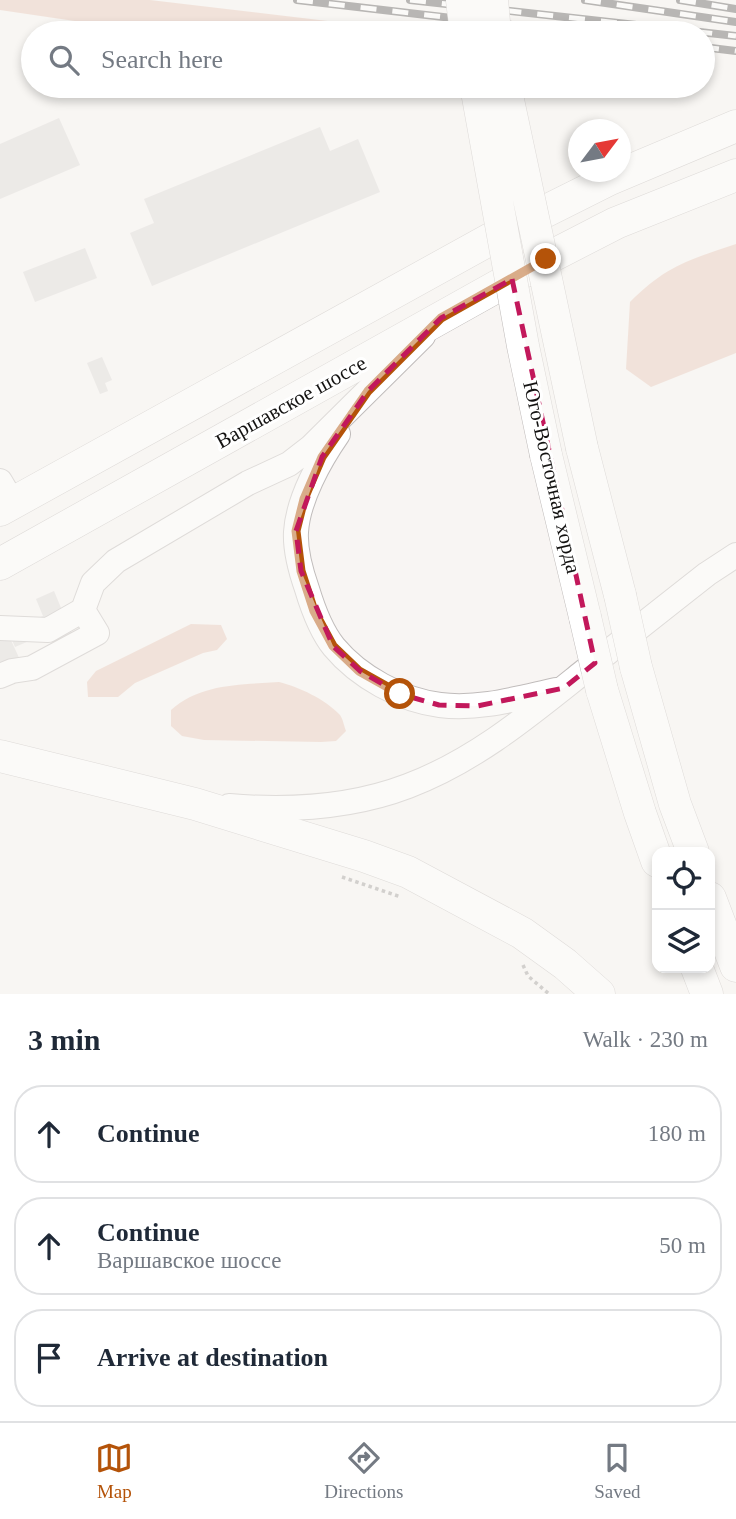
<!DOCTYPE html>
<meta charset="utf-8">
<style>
body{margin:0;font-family:Georgia,serif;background:#f6f6f7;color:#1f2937}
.controls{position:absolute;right:21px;bottom:21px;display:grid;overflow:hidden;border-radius:14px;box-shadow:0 4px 10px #0003}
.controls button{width:63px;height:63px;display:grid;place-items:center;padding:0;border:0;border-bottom:2px solid #e0e1e3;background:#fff;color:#1f2937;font:35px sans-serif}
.compass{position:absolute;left:568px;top:119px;width:63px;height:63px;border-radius:50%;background:#fff;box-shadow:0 4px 10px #0003;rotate:58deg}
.stop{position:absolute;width:21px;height:21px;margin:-16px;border:5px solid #b45309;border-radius:50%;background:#fff}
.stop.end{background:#b45309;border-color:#fff;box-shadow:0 2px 7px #0008}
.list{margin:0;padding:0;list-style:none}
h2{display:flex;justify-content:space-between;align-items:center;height:91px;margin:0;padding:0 28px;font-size:30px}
h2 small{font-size:23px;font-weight:400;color:#747a83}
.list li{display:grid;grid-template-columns:46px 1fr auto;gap:21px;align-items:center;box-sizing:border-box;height:98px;margin:0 14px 14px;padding:0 14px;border:2px solid #e0e1e3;border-radius:28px}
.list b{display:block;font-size:26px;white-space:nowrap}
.list p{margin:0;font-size:23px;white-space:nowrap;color:#747a83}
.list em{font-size:23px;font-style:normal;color:#747a83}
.icon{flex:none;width:38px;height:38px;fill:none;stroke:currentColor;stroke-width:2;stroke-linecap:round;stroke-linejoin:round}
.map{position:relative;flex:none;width:736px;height:994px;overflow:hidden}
.search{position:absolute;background:#fff;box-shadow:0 4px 10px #0003;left:21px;right:21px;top:21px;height:77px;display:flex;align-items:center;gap:18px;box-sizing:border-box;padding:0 24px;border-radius:38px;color:#747a83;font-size:26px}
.sheet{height:427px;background:#fff}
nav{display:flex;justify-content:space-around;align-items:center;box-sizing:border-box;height:98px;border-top:2px solid #e0e1e3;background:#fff;font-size:19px;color:#747a83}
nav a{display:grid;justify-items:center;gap:4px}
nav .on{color:#b45309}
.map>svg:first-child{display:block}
</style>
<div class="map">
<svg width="736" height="994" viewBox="0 0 736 994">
<rect width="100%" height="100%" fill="#f8f5f3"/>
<path fill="#e9cbbd" d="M0 0H150L336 22 351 33H156L0 10Z
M736 244V353L651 387 626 369 630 302C666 266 688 260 736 244Z
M191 624 221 625 227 639 217 650 203 653 135 683 118 697H88L87 682 96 671Z
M279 682C299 687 325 699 340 715 343 719 344 726 346 731L336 741 321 742 204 740 182 736 171 726V710C201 683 241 685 279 682Z"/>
<path fill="#dedbda" d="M59 118 80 165 0 199V144Z
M320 127 330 151 358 139 380 192 152 286 130 233 154 223 144 199Z
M85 248 97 278 35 302 23 272Z
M102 357 112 380 105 383 108 391 100 394 87 363Z
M54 591 76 644 58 651 50 632 15 647 8 631 43 616 36 599Z
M0 636H9L21 662 0 671Z"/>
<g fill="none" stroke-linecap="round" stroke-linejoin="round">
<defs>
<path id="minor" d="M338 434C320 460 298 499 296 532 295 550 301 572 307 589 313 609 321 631 334 647 359 677 401 700 440 705 479 710 519 698 556 690
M0 481 13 503
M0 628 48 630 83 610 93 583 116 561 248 483 289 464 311 447 423 336
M0 676 12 671 32 668 97 633 83 610
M229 806C288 811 353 807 408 786 474 761 527 717 582 673 623 640 665 607 707 574L736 555"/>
<path id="major" d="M582 448 620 595
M546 455 585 617
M0 510 496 236 610 179 736 126
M0 564 546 259 616 223 736 175
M636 667 675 804 693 852
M602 690 640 813 657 861
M0 756 195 804 364 856 408 872 522 933 565 964 599 994
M710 898 736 966
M697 968 707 994"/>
</defs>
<use href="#minor" stroke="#c0bcbb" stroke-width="26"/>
<use href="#major" stroke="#c0bcbb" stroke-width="33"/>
<path stroke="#a5a2a1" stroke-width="3.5" stroke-dasharray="3.5 3.5" stroke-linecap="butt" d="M342 877 401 897
M523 965 528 976 549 994"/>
<use href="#minor" stroke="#fff" stroke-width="24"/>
<use href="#major" stroke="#fff" stroke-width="32"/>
<defs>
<path id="rail" d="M297 0 582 33
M410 0 736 36
M585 0 736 22
M680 0 736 9
M703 47 736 51"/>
</defs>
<use href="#rail" stroke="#6b6968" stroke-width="8"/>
<use href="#rail" stroke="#fff" stroke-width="5" stroke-dasharray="16" stroke-linecap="butt"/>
<defs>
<path id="major-bridge" d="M462 0 466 33
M492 0 495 33
M476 86 523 346 546 455
M505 86 582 448
M620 595 636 667
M585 617 602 690"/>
</defs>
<use href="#major-bridge" stroke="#c0bcbb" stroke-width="33" stroke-linecap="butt"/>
<use href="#major-bridge" stroke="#fff" stroke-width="32"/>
</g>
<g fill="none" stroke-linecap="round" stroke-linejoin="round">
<path stroke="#b45309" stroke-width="9" d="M400 694 359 671 333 646 314 611 301 571 296 531 304 499 322 457 368 391 441 318 546 259"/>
</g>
<path d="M0 0H736V994H0ZM512 279 595 663 564 688 477 706 439 705 400 694 360 671 333 646 301 571 296 531 322 457 368 391 441 318Z" fill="#f8f5f3" fill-opacity=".55" fill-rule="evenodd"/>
<path fill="none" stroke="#c2185b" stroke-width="5" stroke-dasharray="14 9" stroke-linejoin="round" d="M512 279 595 663 564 688 477 706 439 705 400 694 360 671 333 646 301 571 296 531 322 457 368 391 441 318Z"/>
<g text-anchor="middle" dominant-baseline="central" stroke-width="6" stroke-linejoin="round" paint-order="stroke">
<g font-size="21" fill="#131211" stroke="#fff">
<text transform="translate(291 402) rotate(-29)">Варшавское шоссе</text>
<text transform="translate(552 477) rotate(77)">Юго-Восточная хорда</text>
</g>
</g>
</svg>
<div class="controls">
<button><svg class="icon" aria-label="locate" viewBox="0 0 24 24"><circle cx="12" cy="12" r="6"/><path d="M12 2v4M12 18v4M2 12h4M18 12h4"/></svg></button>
<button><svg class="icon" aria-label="layers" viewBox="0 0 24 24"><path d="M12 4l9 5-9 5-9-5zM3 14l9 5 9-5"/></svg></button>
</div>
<svg class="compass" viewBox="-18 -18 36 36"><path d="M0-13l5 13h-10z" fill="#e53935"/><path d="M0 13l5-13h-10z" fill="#747a83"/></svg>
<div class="stop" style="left:400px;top:694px"></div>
<div class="stop end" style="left:546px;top:259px"></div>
<div class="search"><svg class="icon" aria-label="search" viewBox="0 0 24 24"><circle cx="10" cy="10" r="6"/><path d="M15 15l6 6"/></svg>Search here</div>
</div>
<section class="sheet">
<h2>3 min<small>Walk · 230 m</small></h2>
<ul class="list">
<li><svg class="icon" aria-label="ahead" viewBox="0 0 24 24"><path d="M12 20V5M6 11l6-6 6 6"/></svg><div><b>Continue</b></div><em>180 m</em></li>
<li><svg class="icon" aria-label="ahead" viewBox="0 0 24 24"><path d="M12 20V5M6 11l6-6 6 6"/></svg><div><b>Continue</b><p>Варшавское шоссе</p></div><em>50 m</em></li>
<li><svg class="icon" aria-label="arrive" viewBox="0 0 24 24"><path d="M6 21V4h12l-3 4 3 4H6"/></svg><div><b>Arrive at destination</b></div></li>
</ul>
</section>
<nav>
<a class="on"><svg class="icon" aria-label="map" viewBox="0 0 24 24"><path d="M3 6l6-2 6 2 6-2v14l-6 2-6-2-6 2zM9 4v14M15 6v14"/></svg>Map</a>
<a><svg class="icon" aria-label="directions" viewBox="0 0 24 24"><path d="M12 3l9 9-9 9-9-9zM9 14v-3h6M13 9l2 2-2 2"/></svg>Directions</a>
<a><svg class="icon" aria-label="saved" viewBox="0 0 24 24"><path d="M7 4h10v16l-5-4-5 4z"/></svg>Saved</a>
</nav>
